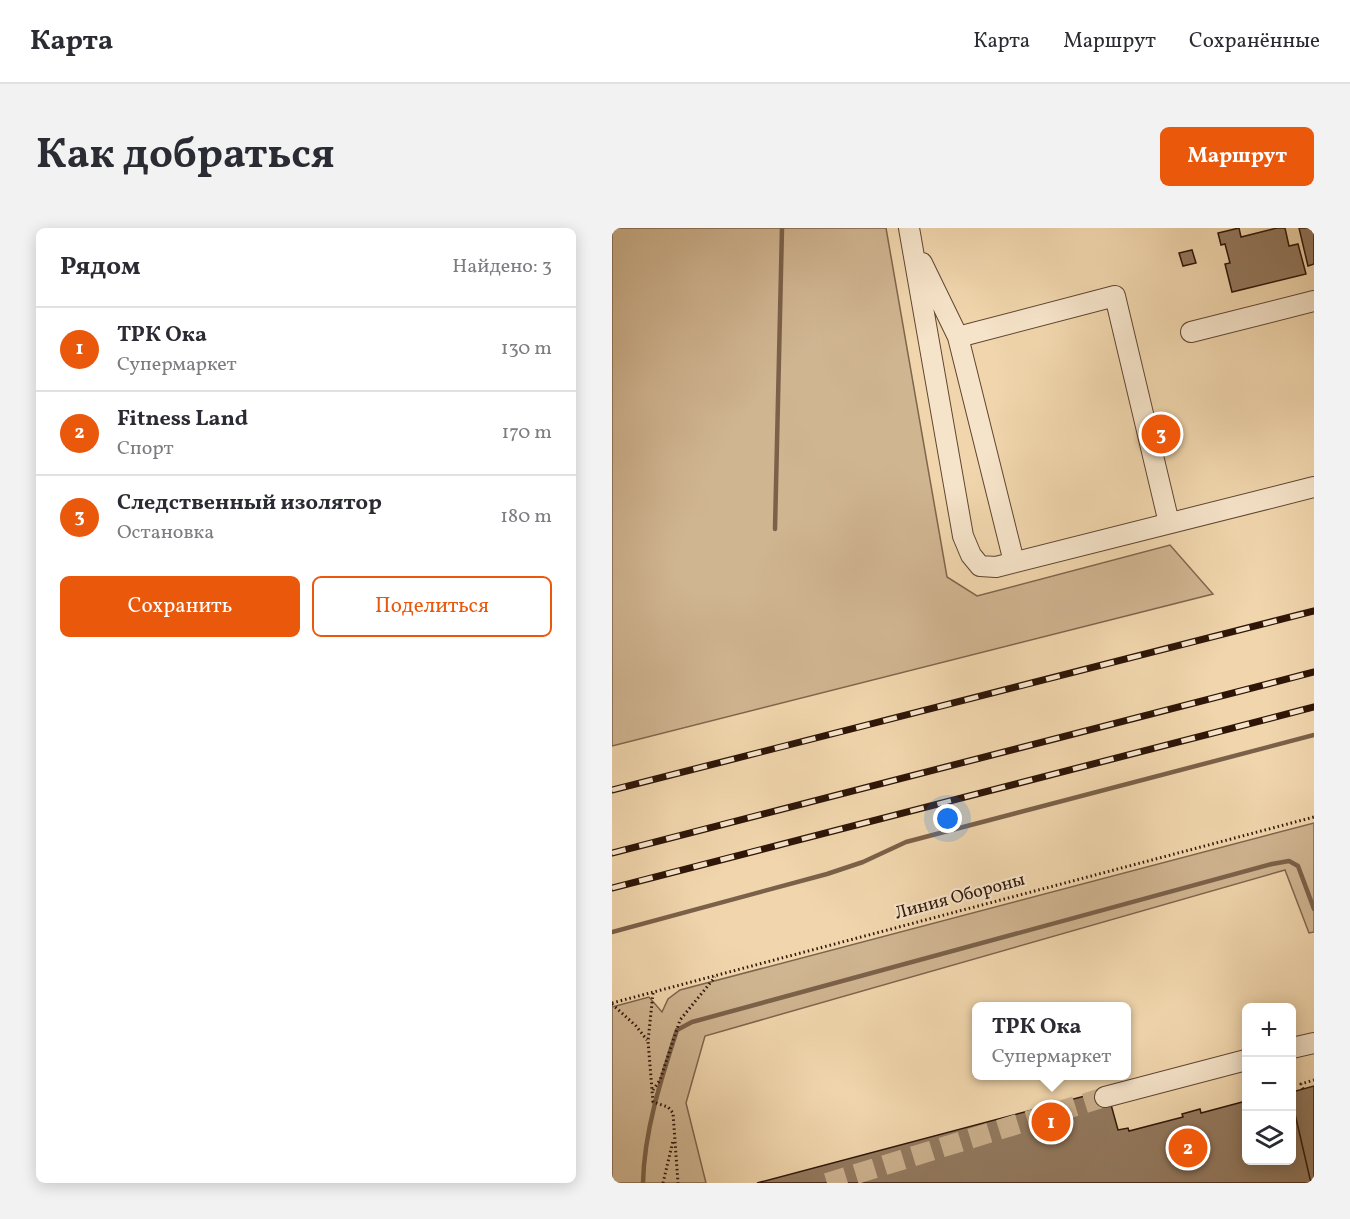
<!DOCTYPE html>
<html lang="ru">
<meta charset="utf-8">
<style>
body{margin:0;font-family:Vollkorn,serif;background:#f2f2f3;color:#2b2b33}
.controls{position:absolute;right:18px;bottom:18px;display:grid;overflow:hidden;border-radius:9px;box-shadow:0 3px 15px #0003}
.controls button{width:54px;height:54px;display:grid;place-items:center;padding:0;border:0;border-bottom:2px solid #e1e1e2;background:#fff;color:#2b2b33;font:30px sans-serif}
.you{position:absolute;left:336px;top:591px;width:21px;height:21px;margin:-15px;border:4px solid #fff;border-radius:50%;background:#1a73e8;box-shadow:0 0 0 9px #1a73e833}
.badge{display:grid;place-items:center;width:39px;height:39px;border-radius:50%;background:#ea580c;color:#fff;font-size:20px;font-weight:700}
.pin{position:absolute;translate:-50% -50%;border:3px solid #fff;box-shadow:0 2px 6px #0006}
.popup{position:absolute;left:360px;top:774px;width:159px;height:78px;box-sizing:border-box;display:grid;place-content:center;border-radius:9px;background:#fff;filter:drop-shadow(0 2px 4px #0005);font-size:20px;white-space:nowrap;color:#7c7c81}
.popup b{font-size:22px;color:#2b2b33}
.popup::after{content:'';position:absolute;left:50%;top:100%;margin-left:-12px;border:12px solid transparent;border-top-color:#fff}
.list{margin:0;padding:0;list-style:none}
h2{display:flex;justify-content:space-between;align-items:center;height:78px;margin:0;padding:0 24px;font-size:26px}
h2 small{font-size:20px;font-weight:400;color:#7c7c81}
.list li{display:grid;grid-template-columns:39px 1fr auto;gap:18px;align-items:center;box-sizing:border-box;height:84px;padding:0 24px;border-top:2px solid #e1e1e2}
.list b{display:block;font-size:22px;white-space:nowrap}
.list p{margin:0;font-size:20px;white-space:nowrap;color:#7c7c81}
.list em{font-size:20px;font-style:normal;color:#7c7c81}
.actions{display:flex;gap:12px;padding:18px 24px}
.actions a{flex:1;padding:14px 0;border:2px solid #ea580c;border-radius:9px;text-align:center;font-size:21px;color:#ea580c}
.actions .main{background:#ea580c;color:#fff}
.icon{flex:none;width:33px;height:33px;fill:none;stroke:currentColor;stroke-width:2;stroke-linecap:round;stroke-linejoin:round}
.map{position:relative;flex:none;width:702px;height:955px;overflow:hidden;border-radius:9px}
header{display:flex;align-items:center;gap:36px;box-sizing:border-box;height:84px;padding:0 30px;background:#fff;border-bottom:2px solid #e1e1e2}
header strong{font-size:28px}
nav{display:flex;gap:33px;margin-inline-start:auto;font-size:21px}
.intro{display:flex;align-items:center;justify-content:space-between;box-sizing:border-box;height:144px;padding:0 36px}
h1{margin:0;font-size:42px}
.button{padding:15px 27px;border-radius:9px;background:#ea580c;color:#fff;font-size:21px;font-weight:700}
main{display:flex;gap:36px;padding:0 36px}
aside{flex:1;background:#fff;border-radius:9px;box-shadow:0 3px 15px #0003}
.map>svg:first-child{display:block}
</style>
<header>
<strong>Карта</strong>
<nav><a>Карта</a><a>Маршрут</a><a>Сохранённые</a></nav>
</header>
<div class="intro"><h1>Как добраться</h1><a class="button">Маршрут</a></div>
<main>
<aside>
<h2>Рядом<small>Найдено: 3</small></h2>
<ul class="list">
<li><span class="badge">1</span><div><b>ТРК Ока</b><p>Супермаркет</p></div><em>130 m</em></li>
<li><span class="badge">2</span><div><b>Fitness Land</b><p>Спорт</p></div><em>170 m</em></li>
<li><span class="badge">3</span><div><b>Следственный изолятор</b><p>Остановка</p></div><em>180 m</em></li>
</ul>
<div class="actions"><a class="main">Сохранить</a><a>Поделиться</a></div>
</aside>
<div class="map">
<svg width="702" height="955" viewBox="0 0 702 955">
<rect width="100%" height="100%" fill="#f1d6ad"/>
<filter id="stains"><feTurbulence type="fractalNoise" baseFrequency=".00333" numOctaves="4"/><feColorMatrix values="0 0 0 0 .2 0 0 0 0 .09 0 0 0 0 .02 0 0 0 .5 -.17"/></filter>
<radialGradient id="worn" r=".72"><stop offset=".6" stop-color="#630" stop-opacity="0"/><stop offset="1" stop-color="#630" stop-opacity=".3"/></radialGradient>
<path fill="#d0b591" stroke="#7f654c" stroke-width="1.5" d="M0 0H274L335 349 365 368 558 317 601 366 0 518Z
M702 595V704L697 705 673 642 93 808 74 875 94 955H0V779L37 769 50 784 56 771 68 762Z"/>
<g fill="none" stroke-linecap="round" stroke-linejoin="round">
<path stroke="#7b6149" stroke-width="4.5" d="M163 301 170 0
M0 704 215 646 251 634 294 614 702 507
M31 955C32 904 49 851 65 802L80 794 660 636 677 633 686 638 702 681"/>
</g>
<path fill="#93795e" stroke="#2e1508" stroke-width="1.5" d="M627 0 629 9 665 0H673L677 18 686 16 694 46 620 64 613 36 618 35 613 16 609 17 606 5Z
M687 0H702V36L696 38Z
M580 22 584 35 571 38 567 25Z
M567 843 498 873 506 902 516 900 517 903 571 889 570 886 588 881 589 885 634 873V932H680V873L699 955H145Z
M702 858V955H699L680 873V864Z"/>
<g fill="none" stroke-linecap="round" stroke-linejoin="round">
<path stroke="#caaf8c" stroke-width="20" stroke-dasharray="20 10" stroke-linecap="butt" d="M215 955 493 869"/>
<defs>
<path id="minor" d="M297 0 351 308 359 327 368 338 384 339 702 259
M310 35 346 109 402 334
M579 104 702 73
M346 109 503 68 557 295
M680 820 702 815
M493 869 634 832"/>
</defs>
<use href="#minor" stroke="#5f4531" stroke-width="22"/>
<path stroke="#2e1508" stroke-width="3" stroke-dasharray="1.5 3" stroke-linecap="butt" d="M41 765 36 813 41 874 56 879 61 885 66 955
M0 775 702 589
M0 776 24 798 35 812
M691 861 689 856 702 852
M41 862 48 852 68 792 103 749
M51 955 61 913"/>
<use href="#minor" stroke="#f6e4ca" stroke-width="20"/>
<defs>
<path id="rail" d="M0 562 702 383
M0 625 702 444
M0 660 702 479"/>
</defs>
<use href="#rail" stroke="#2e1508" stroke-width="7"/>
<use href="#rail" stroke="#f6e4ca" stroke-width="4.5" stroke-dasharray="14" stroke-linecap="butt"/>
</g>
<g text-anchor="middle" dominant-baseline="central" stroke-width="4.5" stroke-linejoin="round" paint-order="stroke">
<g font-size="18" fill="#2e1508" stroke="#f6e4ca">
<text transform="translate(348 669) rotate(-15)">Линия Обороны</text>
</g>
</g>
<rect width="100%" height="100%" filter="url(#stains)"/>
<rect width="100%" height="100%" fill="url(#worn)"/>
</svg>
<div class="controls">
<button>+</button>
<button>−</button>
<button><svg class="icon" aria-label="layers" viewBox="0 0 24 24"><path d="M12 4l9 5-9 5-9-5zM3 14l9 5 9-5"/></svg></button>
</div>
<div class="you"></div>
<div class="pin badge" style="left:439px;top:894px">1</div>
<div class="popup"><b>ТРК Ока</b>Супермаркет</div>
<div class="pin badge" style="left:576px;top:920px">2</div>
<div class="pin badge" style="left:549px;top:206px">3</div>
</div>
</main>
